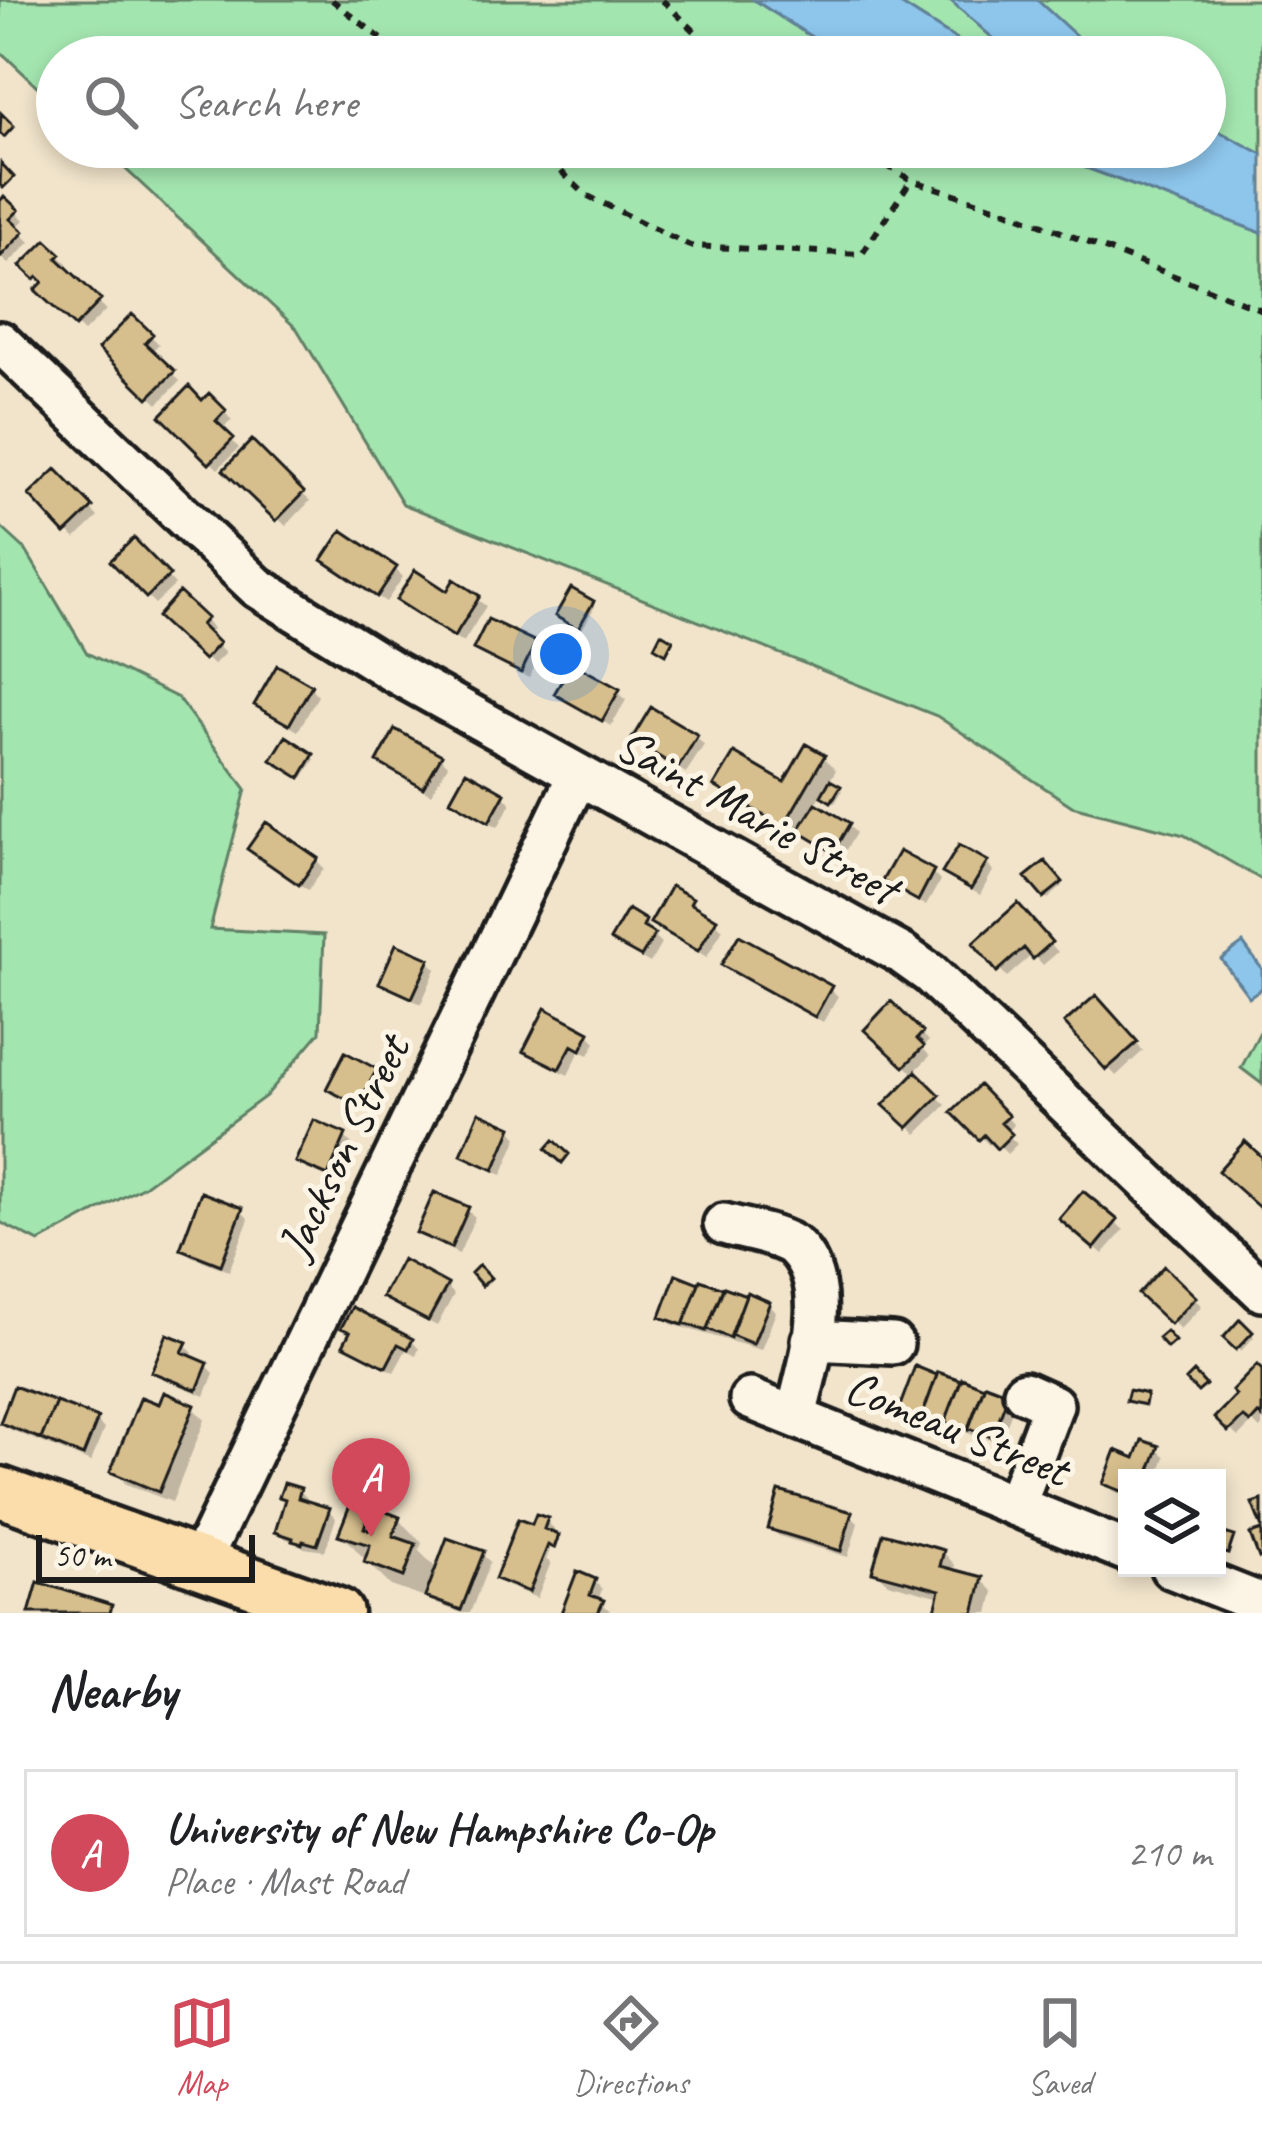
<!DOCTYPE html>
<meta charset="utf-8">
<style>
body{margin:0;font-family:Caveat,sans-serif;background:#f2f2f2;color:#202124}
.controls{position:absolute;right:36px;bottom:36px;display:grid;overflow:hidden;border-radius:0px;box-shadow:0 6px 18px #0003}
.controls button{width:108px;height:108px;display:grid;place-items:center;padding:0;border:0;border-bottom:3px solid #e0e0e0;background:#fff;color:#202124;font:60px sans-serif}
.scale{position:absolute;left:36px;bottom:30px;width:219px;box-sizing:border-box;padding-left:12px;border:6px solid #1c1c1c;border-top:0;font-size:33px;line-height:42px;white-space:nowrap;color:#1c1c1c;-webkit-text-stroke:9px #fcf5e5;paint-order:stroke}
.you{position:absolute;left:561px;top:654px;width:42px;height:42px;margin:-30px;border:9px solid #fff;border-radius:50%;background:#1a73e8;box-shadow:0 0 0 18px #1a73e833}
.badge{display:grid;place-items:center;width:78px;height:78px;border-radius:50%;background:#d1495b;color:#fff;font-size:39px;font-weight:700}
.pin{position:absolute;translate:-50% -99px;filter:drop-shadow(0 3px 6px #0008)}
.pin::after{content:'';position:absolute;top:63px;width:42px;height:36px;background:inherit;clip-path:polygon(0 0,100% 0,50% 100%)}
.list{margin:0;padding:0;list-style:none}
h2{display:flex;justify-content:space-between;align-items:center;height:156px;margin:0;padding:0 48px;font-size:51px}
h2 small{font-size:39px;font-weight:400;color:#757577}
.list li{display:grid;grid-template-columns:78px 1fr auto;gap:36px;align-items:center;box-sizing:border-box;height:168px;margin:0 24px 24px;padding:0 24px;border:3px solid #e0e0e0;border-radius:0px}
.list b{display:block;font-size:45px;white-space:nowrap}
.list p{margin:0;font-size:39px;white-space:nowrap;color:#757577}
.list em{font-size:39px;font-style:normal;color:#757577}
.icon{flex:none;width:66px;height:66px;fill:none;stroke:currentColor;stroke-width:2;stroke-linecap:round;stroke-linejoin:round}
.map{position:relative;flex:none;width:1262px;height:1613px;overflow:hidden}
.search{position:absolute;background:#fff;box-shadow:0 6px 18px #0003;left:36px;right:36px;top:36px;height:132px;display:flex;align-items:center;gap:30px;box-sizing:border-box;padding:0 42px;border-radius:66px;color:#757577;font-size:45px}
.sheet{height:348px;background:#fff}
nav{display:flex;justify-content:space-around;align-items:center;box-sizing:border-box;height:168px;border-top:3px solid #e0e0e0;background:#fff;font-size:33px;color:#757577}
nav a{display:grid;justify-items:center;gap:6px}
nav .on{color:#d1495b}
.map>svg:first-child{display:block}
</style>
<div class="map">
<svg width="1262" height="1613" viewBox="0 0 1262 1613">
<rect width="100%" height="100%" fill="#f1e4cb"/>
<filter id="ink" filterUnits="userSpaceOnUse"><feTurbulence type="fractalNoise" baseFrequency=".00833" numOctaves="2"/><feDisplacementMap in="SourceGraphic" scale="24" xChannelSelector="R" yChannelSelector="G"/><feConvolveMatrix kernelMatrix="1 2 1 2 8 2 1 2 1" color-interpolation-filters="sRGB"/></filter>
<g filter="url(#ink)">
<path fill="#a3e5af" stroke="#608066" stroke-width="3" d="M0 0H754L843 57H57V105L0 51Z
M894 0H950L1006 50 984 57Z
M1037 0H1262V154L1205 124V57H1099Z
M102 147H1030L1262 233V880L1184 835 1072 806 937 716 403 504 297 329Z
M0 526 25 549 87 653 178 698 246 789 210 929 324 935 320 1032 266 1096 144 1186 39 1242 0 1222Z
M1262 1028V1084L1241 1068Z"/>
<path fill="#8dc5eb" stroke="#608198" stroke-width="3" d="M754 0H894L984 57H843Z
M950 0H1037L1099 57H985L1005 49Z
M1205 124 1262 154V233L1030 147H1205Z
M1243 943 1262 969V988L1249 997 1221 959Z"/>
<path fill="#0003" d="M4 200 24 220 16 228 30 242 8 264 0 256V205Z
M46 244 67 263 62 268 106 310 84 332 40 290 44 285 24 266Z
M132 318 159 344 151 352 180 381 158 404 102 349Z
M209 397 232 420 221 430 239 448 218 469 164 416 202 404Z
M252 445 310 501 286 526 228 470Z
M56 473 98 517 75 539 33 495Z
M134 542 175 585 155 604 114 562Z
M333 568 395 569 403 577 386 602Z
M455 583 486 606 463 643 400 599 448 595Z
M180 596 213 628 206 635 225 653 213 665 161 616Z
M592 603 595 606 582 630 561 618Z
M534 645 542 652 529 678 484 656 477 649Z
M278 669 311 688 318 696 298 731 265 712 258 704Z
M618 692 626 700 611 726 566 701 558 693Z
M696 737 704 745 686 773 642 747 635 739Z
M807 748 824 758 836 770 829 782 842 791 835 803 822 793 815 805 848 825 856 833 841 858 810 838 801 829 796 837 730 798 717 786H785Z
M312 756 315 759 303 778 278 762Z
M440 757 448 765 431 794 388 770 380 762Z
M467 775 504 796 511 803 498 827 461 807 454 799Z
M900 855 933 873 940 881 926 906 893 888 886 880Z
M258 856 316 860 324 868 308 890Z
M986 863 993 871 980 895 954 880 946 873Z
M1045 865 1063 886 1048 899 1030 877Z
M691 900 723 929 707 957 661 931 653 923Z
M1026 915 1058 952 1043 965 1033 954 1007 977 977 943Z
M644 922 652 930 650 934 661 944 650 963 622 947 614 939Z
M428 961 436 969 421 1004 390 990 383 982Z
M725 965 830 989 838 996 823 1022 733 972Z
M1096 999 1143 1051 1116 1076 1068 1023Z
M891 1006 929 1041 922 1048 930 1056 913 1073 868 1030Z
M588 1034 596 1042 589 1055 580 1051 568 1075 535 1058 527 1050Z
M375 1071 383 1079 367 1111 338 1096 330 1088Z
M916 1076 946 1105 917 1134 888 1105Z
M979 1089 1014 1125 1006 1133 1017 1144 1007 1154 994 1140 989 1145 956 1112Z
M511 1129 518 1137 502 1175 472 1162 464 1155Z
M344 1136 352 1144 336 1181 306 1169 299 1161Z
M1083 1195 1124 1230 1103 1254 1070 1226Z
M467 1210 475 1217 459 1254 428 1240 420 1232Z
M241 1211 249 1219 229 1271 191 1256 183 1249Z
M1164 1271 1202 1306 1180 1329 1143 1293Z
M678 1278 768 1304 776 1312 761 1350 671 1324 663 1316Z
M446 1286 454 1294 437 1326 394 1304 386 1296Z
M1240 1324 1254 1337 1241 1351 1227 1338Z
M345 1327 412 1341 419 1349 416 1355 406 1350 394 1372 355 1352 347 1344 352 1334Z
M185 1345 193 1353 190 1359 206 1365 214 1373 205 1396 163 1379 155 1371Z
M1262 1374V1426L1260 1429 1253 1422 1238 1437 1218 1418Z
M940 1376 1007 1396 1015 1403 1000 1443 976 1433 975 1436 953 1427 952 1431 909 1418 902 1410Z
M193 1407 205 1420 172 1502 126 1484 114 1471 161 1408Z
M96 1421 104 1429 91 1462 11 1430 3 1422Z
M1157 1449 1165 1457 1157 1478H1127V1496L1114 1491 1106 1484Z
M299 1490 307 1498 305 1504 328 1510 336 1518 325 1551 304 1548 299 1543 286 1539 278 1531Z
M370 1510 381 1521 398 1519 422 1543 419 1551 438 1570 482 1554 490 1562 470 1613H462L437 1604 429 1596 428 1599 391 1586 367 1562 342 1534Z
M850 1515 858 1523 848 1557 779 1536 771 1529Z
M546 1521 554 1529 552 1535 555 1537 546 1560 551 1562 537 1598 507 1586 499 1578 534 1528Z
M943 1552 955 1565 953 1572 982 1580 994 1592 989 1613H942L938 1609 941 1597 888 1583 876 1571Z
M594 1581 602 1589 598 1601 610 1610 609 1613H564Z"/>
<path fill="#d6be8d" stroke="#1c1c1c" stroke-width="3" d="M1 113 14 126 4 137 0 133Z
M1 163 14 177 3 188 0 185Z
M4 196 19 210 10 219 24 232 0 257V201Z
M46 240 61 254 57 258 101 300 75 327 35 290 43 282 38 277 35 280 20 266Z
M132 314 153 334 145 343 175 371 148 398 98 349Z
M189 386 202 400 209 393 226 410 216 421 234 438 209 464 160 416Z
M252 440 304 492 276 521 223 470Z
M56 469 93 507 65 534 29 495Z
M342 530 397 567 377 597 322 560Z
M134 538 170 575 146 598 110 561Z
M415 570 447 591 454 579 480 596 454 637 396 600Z
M571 588 594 601 578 629 555 616Z
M179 592 207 618 201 625 219 643 204 660 157 617Z
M488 619 536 642 521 673 473 649Z
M661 633 673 640 666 654 654 647Z
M572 663 620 689 602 721 554 694Z
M277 665 312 685 289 725 254 705Z
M651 707 698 735 678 768 631 740Z
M395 729 442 755 423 788 377 762Z
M286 736 314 754 300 778 271 760Z
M806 744 825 755 783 827 714 786 734 753 784 782Z
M466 771 505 793 489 822 450 800Z
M830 780 841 786 831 802 821 796Z
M816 803 850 823 833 852 798 831Z
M266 822 318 858 299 885 247 849Z
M959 845 988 861 971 889 942 873Z
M899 851 934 870 918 901 882 881Z
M1045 861 1063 882 1043 898 1025 877Z
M671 886 693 898 690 903 717 919 698 951 650 923Z
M1018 903 1052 942 1033 959 1024 948 997 972 973 943Z
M628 909 646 920 643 927 655 934 641 957 610 940Z
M739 935 832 986 815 1017 721 965Z
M396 944 430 959 412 998 379 983Z
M1096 995 1138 1042 1106 1070 1064 1023Z
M891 1001 923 1032 917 1039 924 1046 904 1067 864 1030Z
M545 1008 590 1032 581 1050 572 1045 559 1069 523 1051Z
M345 1052 377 1069 358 1105 326 1089Z
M916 1071 940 1095 908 1128 883 1105Z
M979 1085 1009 1116 1001 1123 1012 1134 997 1149 984 1135 979 1140 951 1112Z
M479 1112 512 1127 494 1170 461 1155Z
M314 1120 346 1134 328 1176 295 1162Z
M554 1140 569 1154 562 1163 546 1149Z
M1245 1141 1262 1157V1210L1218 1171Z
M1083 1191 1118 1220 1094 1249 1059 1219Z
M201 1192 243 1208 221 1265 180 1249Z
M434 1192 469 1207 451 1248 416 1233Z
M402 1259 448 1284 428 1321 382 1297Z
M479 1265 491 1278 482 1286 471 1273Z
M1164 1266 1196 1297 1170 1324 1138 1294Z
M676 1274 699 1283 683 1325 660 1317Z
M700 1280 723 1288 706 1331 684 1323Z
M724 1287 746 1295 730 1338 707 1329Z
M747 1292 770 1302 753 1344 731 1335Z
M352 1307 413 1339 408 1349 398 1344 386 1367 343 1345 350 1332 341 1328Z
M1240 1319 1253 1332 1236 1350 1223 1338Z
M1166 1331 1175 1341 1167 1348 1158 1338Z
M167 1334 187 1342 182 1352 208 1363 197 1390 151 1372Z
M1257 1365 1262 1370V1418L1258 1414 1250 1423 1243 1417 1228 1432 1214 1418 1236 1395 1232 1391Z
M915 1366 937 1375 921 1419 898 1411Z
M938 1372 961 1380 944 1425 922 1416Z
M1194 1372 1206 1385 1198 1392 1186 1380Z
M962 1378 984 1387 968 1430 945 1422Z
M985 1384 1009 1393 992 1437 968 1428Z
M14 1386 56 1402 41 1439 0 1423Z
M1129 1390 1147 1394 1145 1405 1126 1401Z
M164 1392 195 1405 159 1492 110 1472 141 1397 159 1404Z
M56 1402 98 1418 83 1456 41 1439Z
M1142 1440 1159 1446 1147 1478H1127V1493L1103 1484 1116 1450 1135 1458Z
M284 1483 301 1488 298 1498 330 1508 317 1545 303 1541 302 1544 292 1541 293 1538 275 1532 285 1499 279 1497Z
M779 1491 852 1512 841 1551 768 1529Z
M352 1500 371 1507 364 1528 373 1531 382 1510 400 1517 393 1536 416 1544 404 1577 364 1562 370 1545 338 1535Z
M1262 1500V1528L1252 1503Z
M536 1514 548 1518 544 1529 559 1535 554 1548 548 1545 529 1592 495 1579 518 1519 532 1524Z
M1262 1530V1556L1259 1558 1250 1534Z
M1218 1531 1234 1536 1228 1554 1217 1550Z
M883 1533 944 1550 940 1566 983 1577 974 1613H947L935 1610 940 1590 872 1572Z
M447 1538 484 1551 461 1610 425 1597Z
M577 1571 596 1579 590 1595 604 1600 598 1613H561Z
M38 1582 112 1605 110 1613H29Z"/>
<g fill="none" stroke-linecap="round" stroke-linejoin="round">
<defs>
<path id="minor" d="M0 342 257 587 392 671 902 954 930 974 1262 1291
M724 1224C741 1229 783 1236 795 1247 837 1288 806 1368 796 1417
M812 1340 893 1344
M750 1399 1127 1551
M1015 1506 1053 1405 1024 1392
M200 1562 578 775
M1171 1568 1262 1604"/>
<path id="major" d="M0 1492 338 1613"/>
</defs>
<use href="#minor" stroke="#1c1c1c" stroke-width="48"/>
<use href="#major" stroke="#1c1c1c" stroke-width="57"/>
<path stroke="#1c1c1c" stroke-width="6" stroke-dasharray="9 9" stroke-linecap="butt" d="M332 0 397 51 417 57
M662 0 722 57
M706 57 718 53
M535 147 586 195 690 246 862 254 911 180
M855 147 911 180 1007 211 1262 310"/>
<use href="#minor" stroke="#fcf5e5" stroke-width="39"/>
<use href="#major" stroke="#fbddab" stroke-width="48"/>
</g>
</g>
<g text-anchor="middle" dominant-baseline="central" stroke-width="10" stroke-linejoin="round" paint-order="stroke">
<g font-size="48" fill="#1c1c1c" stroke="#fcf5e5">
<text transform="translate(757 816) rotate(29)">Saint Marie Street</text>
<text transform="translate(343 1147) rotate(-64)">Jackson Street</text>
<text transform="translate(957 1428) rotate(22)">Comeau Street</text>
</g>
</g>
</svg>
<div class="controls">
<button><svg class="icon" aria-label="layers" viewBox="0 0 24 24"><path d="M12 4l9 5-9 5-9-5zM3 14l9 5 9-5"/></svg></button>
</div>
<div class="scale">50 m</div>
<div class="you"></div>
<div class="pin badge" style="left:371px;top:1537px">A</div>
<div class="search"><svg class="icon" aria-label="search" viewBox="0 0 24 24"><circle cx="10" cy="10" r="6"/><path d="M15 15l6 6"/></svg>Search here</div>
</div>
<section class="sheet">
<h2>Nearby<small></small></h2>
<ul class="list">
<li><span class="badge">A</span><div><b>University of New Hampshire Co-Op</b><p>Place · Mast Road</p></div><em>210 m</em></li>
</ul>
</section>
<nav>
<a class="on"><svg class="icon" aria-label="map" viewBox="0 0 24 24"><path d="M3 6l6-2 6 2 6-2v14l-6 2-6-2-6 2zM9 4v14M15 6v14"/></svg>Map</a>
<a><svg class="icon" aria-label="directions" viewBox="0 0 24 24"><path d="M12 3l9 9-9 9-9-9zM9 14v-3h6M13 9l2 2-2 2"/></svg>Directions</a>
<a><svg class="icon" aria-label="saved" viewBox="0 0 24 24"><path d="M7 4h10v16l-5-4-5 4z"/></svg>Saved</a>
</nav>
